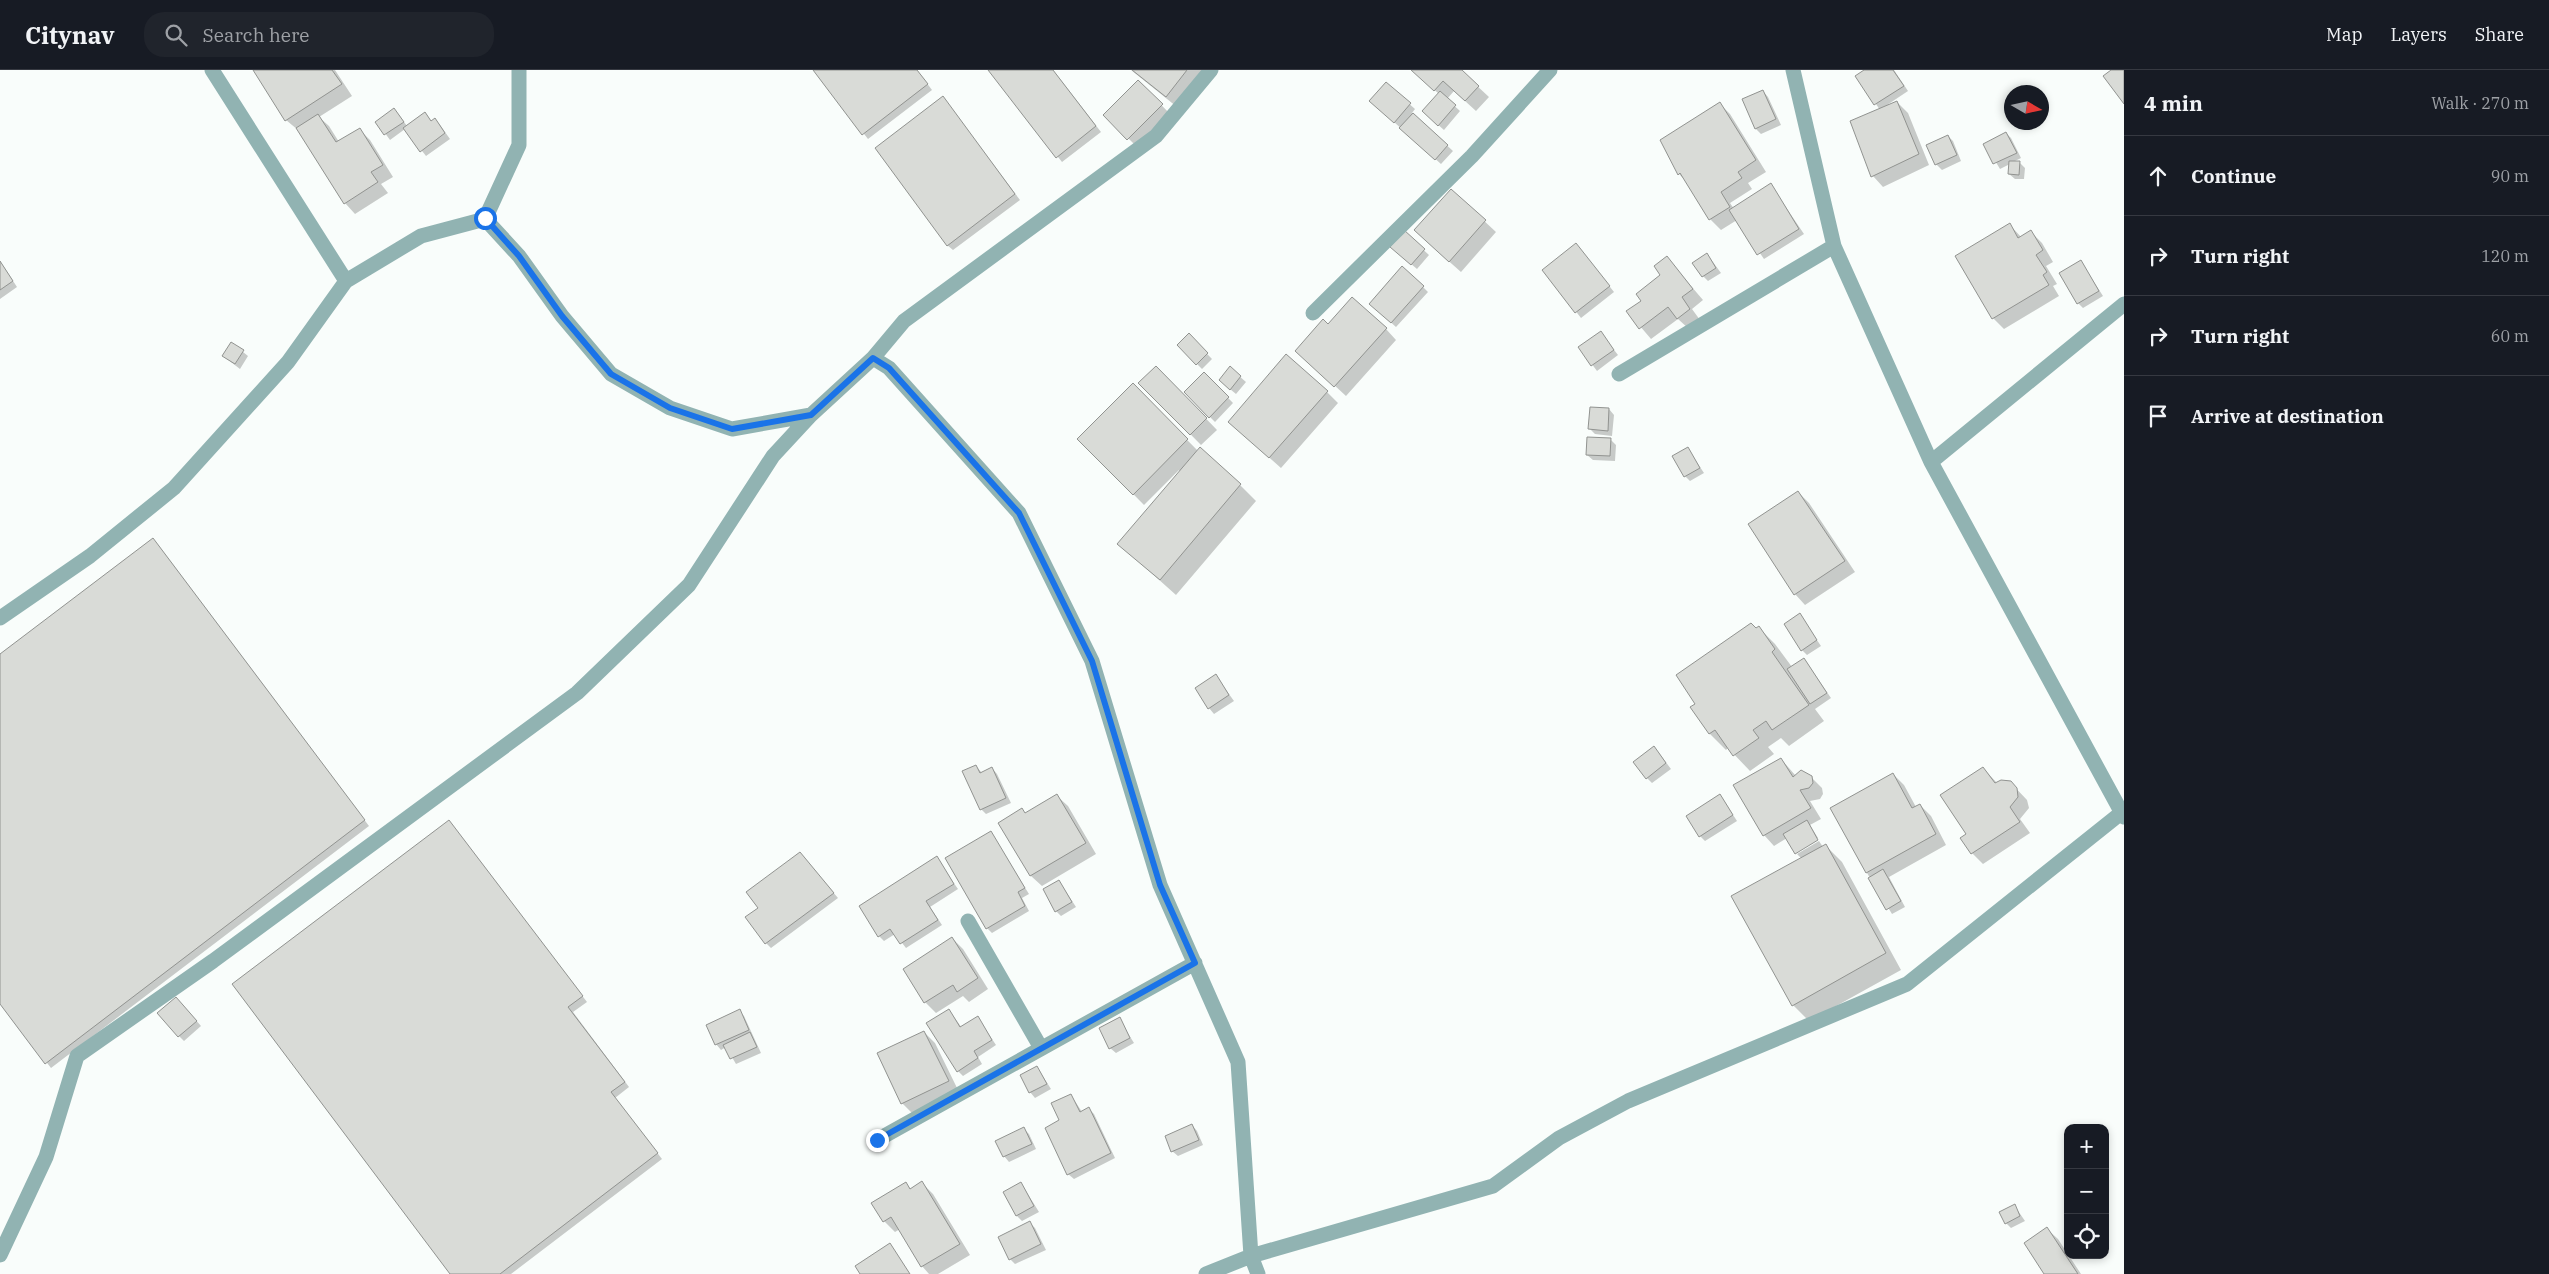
<!DOCTYPE html>
<meta charset="utf-8">
<style>
body{margin:0;font-family:"IBM Plex Serif",serif;background:#20242c;color:#f1f3f6}
.controls{position:absolute;right:15px;bottom:15px;display:grid;overflow:hidden;border-radius:10px;box-shadow:0 2px 8px #0003}
.controls button{width:45px;height:45px;display:grid;place-items:center;padding:0;border:0;border-bottom:1px solid #363941;background:#171b24;color:#f1f3f6;font:25px sans-serif}
.compass{position:absolute;left:2004px;top:15px;width:45px;height:45px;border-radius:50%;background:#171b24;box-shadow:0 2px 8px #0003;rotate:99deg}
.stop{position:absolute;width:15px;height:15px;margin:-11px;border:4px solid #1a73e8;border-radius:50%;background:#fff}
.stop.end{background:#1a73e8;border-color:#fff;box-shadow:0 1px 5px #0008}
.list{margin:0;padding:0;list-style:none}
h2{display:flex;justify-content:space-between;align-items:center;height:65px;margin:0;padding:0 20px;font-size:21px}
h2 small{font-size:16px;font-weight:400;color:#9ea1a6}
.list li{display:grid;grid-template-columns:32px 1fr auto;gap:15px;align-items:center;box-sizing:border-box;height:80px;padding:0 20px;border-top:1px solid #363941}
.list b{display:block;font-size:19px;white-space:nowrap}
.list em{font-size:16px;font-style:normal;color:#9ea1a6}
.icon{flex:none;width:28px;height:28px;fill:none;stroke:currentColor;stroke-width:2;stroke-linecap:round;stroke-linejoin:round}
.map{position:relative;flex:none;width:2124px;height:1204px;overflow:hidden}
header{display:flex;align-items:center;gap:30px;box-sizing:border-box;height:70px;padding:0 25px;background:#171b24;border-bottom:1px solid #363941}
header strong{font-size:24px}
nav{display:flex;gap:28px;margin-inline-start:auto;font-size:18px}
.search{width:350px;height:45px;background:#20242c;display:flex;align-items:center;gap:12px;box-sizing:border-box;padding:0 18px;border-radius:20px;color:#9ea1a6;font-size:19px}
main{display:flex}
aside{flex:1;background:#171b24}
.map>svg:first-child{display:block}
</style>
<header>
<strong>Citynav</strong>
<div class="search"><svg class="icon" aria-label="search" viewBox="0 0 24 24"><circle cx="10" cy="10" r="6"/><path d="M15 15l6 6"/></svg>Search here</div>
<nav><a>Map</a><a>Layers</a><a>Share</a></nav>
</header>
<main>
<div class="map">
<svg width="2124" height="1204" viewBox="0 0 2124 1204">
<rect width="100%" height="100%" fill="#f9fdfb"/>
<path fill="#0003" d="M254 0H335L352 26 319 47 329 56 339 72 359 59 370 70 393 107 381 114 388 123 355 144 345 133 298 60 286 50Z
M814 0H917L932 20 868 69Z
M989 0H1053L1101 62 1062 92Z
M1131 0H1207L1177 37Z
M1412 0H1460L1489 27 1476 41 1454 21 1447 29 1460 41 1444 60 1428 46 1439 24Z
M1866 0H1894L1908 21 1887 35 1897 32 1908 43 1929 95 1883 117 1873 106 1880 40 1857 6Z
M1138 11 1172 46 1139 79 1105 45Z
M1386 13 1415 39 1412 43 1453 81 1441 94 1376 36Z
M1763 21 1768 27 1781 55 1761 64 1756 59Z
M943 28 1020 130 953 180 947 175Z
M1720 34 1730 44 1766 102 1748 113 1752 119 1730 133 1734 139 1771 115 1804 164 1764 189 1737 150 1721 160 1710 149 1689 114 1679 104Z
M425 43 432 52 435 50 440 55 450 69 426 86 405 59 390 70 377 52 399 45 407 56Z
M2006 63 2011 68 2021 88 2013 92H2019L2025 98 2024 109H2015L2009 104 2010 94 2000 99 1985 74Z
M1948 66 1953 71 1961 91 1942 100 1936 94 1928 76Z
M1451 120 1496 162 1461 202 1426 171Z
M2010 155 2022 168 2031 162 2042 173 2053 192 2046 196 2057 214 2053 216 2059 226 2004 259 1993 248Z
M1404 162 1429 185 1417 199 1397 182Z
M1581 180 1614 222 1581 248 1544 200Z
M1707 184 1721 203 1708 211 1703 206Z
M1667 188 1703 230 1692 239 1700 250 1689 259 1678 249 1651 269 1628 242 1642 231 1662 205Z
M0 191 17 217 0 229Z
M2081 192 2103 226 2083 238 2078 233Z
M1423 217 1428 222 1396 257 1376 239Z
M1328 256 1386 259 1396 270 1346 326 1308 291Z
M1601 263 1618 285 1597 301 1580 278Z
M1189 265 1212 289 1202 299 1178 275Z
M232 273 248 286 240 299 223 286Z
M1156 297 1217 360 1201 375 1140 313Z
M1230 298 1246 312 1236 324 1225 315Z
M1204 303 1233 333 1215 352 1185 322Z
M1133 315 1198 381 1240 415 1256 431 1176 525 1119 474 1180 402 1179 400 1144 435 1079 369Z
M1327 322 1338 333 1281 398 1229 352Z
M1609 339 1614 345 1612 366 1595 364 1590 359Z
M1610 369 1616 375 1615 391 1593 390 1587 385Z
M1688 379 1704 403 1690 411 1685 406Z
M1798 422 1809 433 1855 502 1805 535 1795 524Z
M158 475 369 756 51 998 0 932V586Z
M1800 545 1821 576 1807 585 1802 580Z
M1759 558 1775 574 1792 597 1804 589 1831 628 1815 639 1824 651 1789 676 1781 668 1768 677 1774 684 1750 701 1728 678 1726 680 1710 664 1692 638Z
M1216 606 1234 631 1214 644 1209 638Z
M1659 683 1671 699 1652 713 1647 708Z
M1781 689 1796 706 1811 707 1822 718 1823 724 1820 729 1810 731 1821 749 1810 755 1818 768 1795 782 1787 768 1774 776 1764 765Z
M976 696 982 703 992 698 997 704 1011 733 986 744 981 739Z
M1983 698 1997 713 2010 712 2027 730 2029 738 2020 749 2030 763 1983 794 1972 783 1968 765Z
M1893 704 1904 715 1916 737 1920 735 1931 746 1946 775 1889 807 1905 837 1892 844 1867 803Z
M1720 725 1737 751 1705 771 1700 766Z
M1057 726 1068 736 1096 784 1042 816 1031 806 1000 753 1026 744Z
M449 751 587 932 573 942 629 1017 615 1028 662 1089 511 1204H452Z
M991 763 1029 824 1022 828 1029 841 992 863 987 858Z
M1819 771 1823 777 1826 776 1842 792 1901 900 1809 951 1793 935 1802 789 1797 784Z
M936 788 958 819 930 837 942 855 906 878 895 864 884 871 879 866Z
M805 789 838 828 771 878 766 873Z
M1059 811 1076 837 1061 846 1056 841Z
M952 868 963 879 988 919 969 932 963 926 936 943 925 932Z
M181 933 201 956 184 971 179 966Z
M949 940 962 958 978 948 996 975 978 987 982 994 963 1006 958 1001Z
M739 941 744 946 761 983 736 994 726 977 721 980 716 974Z
M1119 949 1134 973 1116 983 1110 978Z
M924 962 935 973 959 1022 913 1044 902 1033 878 984Z
M1037 997 1051 1019 1035 1028 1030 1022Z
M1071 1025 1082 1042 1089 1039 1094 1044 1115 1088 1074 1109 1068 1104 1061 1051Z
M1192 1055 1197 1061 1203 1075 1178 1086 1172 1081Z
M1024 1059 1029 1064 1036 1079 1009 1092 1004 1086Z
M922 1113 933 1124 970 1185 938 1204H929L922 1196 900 1159 895 1162 884 1151 873 1133 906 1114 911 1119Z
M1021 1113 1039 1142 1022 1151 1017 1146Z
M2014 1135 2025 1151 2011 1158 2006 1153Z
M1030 1153 1035 1158 1046 1180 1015 1194 1010 1189Z
M2047 1159 2058 1169 2081 1204H2046Z"/>
<path fill="#d9dbd7" stroke="#919390" d="M253 0H332L342 14 285 51Z
M813 0H917L928 14 862 65Z
M988 0H1053L1096 56 1056 88Z
M1132 0H1187L1166 27Z
M1411 0H1462L1479 16 1465 31 1443 11 1434 21Z
M1864 0H1893L1904 16 1874 35 1855 6Z
M2111 0H2124V34L2103 6Z
M1138 10 1163 34 1127 70 1103 45Z
M1386 12 1411 33 1394 53 1369 31Z
M1763 20 1776 49 1755 59 1742 29Z
M1440 21 1456 35 1438 56 1422 41Z
M943 26 1015 124 947 176 875 78Z
M1897 31 1919 84 1871 107 1850 51Z
M1720 32 1756 90 1738 102 1742 108 1721 122 1730 137 1709 150 1680 103 1678 105 1660 70Z
M394 38 404 52 384 65 375 52Z
M425 42 431 51 435 48 445 63 420 82 403 58Z
M1413 43 1448 75 1435 90 1399 58Z
M318 44 336 72 360 58 383 95 371 102 378 112 344 134 296 58Z
M2006 62 2017 83 1993 94 1983 74Z
M1948 65 1957 85 1935 95 1926 75Z
M2009 91H2020L2019 105 2008 104Z
M1771 113 1799 159 1757 185 1729 140Z
M1451 119 1486 150 1449 192 1414 160Z
M2010 153 2018 168 2031 160 2043 180 2036 185 2047 202 2043 205 2049 215 1992 249 1955 186Z
M1404 160 1425 179 1411 195 1390 177Z
M1576 173 1610 216 1575 243 1542 200Z
M1707 183 1716 198 1702 207 1692 193Z
M1667 186 1693 219 1682 227 1690 239 1677 249 1668 237 1639 259 1626 241 1641 231 1636 224 1660 205 1654 196Z
M2081 190 2099 221 2077 234 2059 203Z
M0 191 13 211 0 220Z
M1402 196 1424 216 1391 253 1369 234Z
M1352 227 1387 258 1334 317 1295 281 1323 249 1328 254Z
M1601 261 1614 280 1591 296 1578 277Z
M1189 263 1208 283 1196 295 1177 275Z
M231 272 244 280 235 294 222 286Z
M1286 284 1328 321 1269 388 1228 352Z
M1156 296 1207 348 1190 365 1138 313Z
M1230 296 1241 306 1230 320 1219 310Z
M1204 302 1229 327 1209 348 1184 322Z
M1133 313 1188 369 1133 425 1077 369Z
M1590 337 1609 338 1608 361 1588 359Z
M1587 367 1611 368 1610 386 1586 385Z
M1200 377 1241 414 1160 510 1117 474Z
M1688 377 1700 398 1684 407 1672 386Z
M1798 421 1845 491 1794 525 1748 454Z
M153 468 365 750 45 994 0 934V584Z
M1800 543 1817 570 1801 581 1784 554Z
M1751 553 1756 558 1759 556 1775 579 1772 582 1809 635 1772 660 1766 651 1753 660 1759 668 1733 686 1715 660 1709 664 1690 637 1695 634 1676 605Z
M1804 588 1827 623 1810 634 1787 599Z
M1216 604 1229 625 1208 639 1195 618Z
M1654 676 1666 693 1646 709 1633 692Z
M1781 688 1793 707 1801 700 1812 706 1813 713 1809 718 1800 720 1811 738 1763 766 1733 715Z
M976 695 980 703 992 697 1006 728 980 740 962 701Z
M1983 697 1995 713 2001 710 2011 711 2017 718 2018 727 2010 737 2020 752 1971 784 1960 768 1966 764 1940 725Z
M1893 703 1912 738 1920 734 1936 764 1866 803 1830 738Z
M1057 724 1086 773 1030 806 998 753 1022 738 1025 743Z
M1720 724 1733 745 1699 767 1686 746Z
M449 750 583 926 568 937 625 1012 611 1022 658 1083 500 1204H450L232 914Z
M1807 750 1818 770 1795 784 1783 764Z
M991 761 1025 818 1018 822 1025 836 986 859 945 788Z
M1826 774 1886 883 1792 936 1731 826Z
M800 782 834 823 765 874 745 847 758 838 746 822Z
M937 786 954 814 926 831 938 850 900 874 890 859 878 867 859 836Z
M1883 799 1901 831 1886 840 1868 808Z
M1059 810 1072 832 1055 842 1043 819Z
M952 867 978 908 957 922 953 915 924 933 903 899Z
M176 927 197 951 178 967 157 943Z
M740 939 749 960 715 975 706 955Z
M949 939 960 957 978 946 992 970 974 981 978 988 957 1002 926 953Z
M1120 947 1130 968 1109 979 1099 958Z
M924 961 949 1011 901 1034 877 983Z
M750 962 757 977 730 989 723 975Z
M1037 996 1047 1014 1029 1023 1020 1005Z
M1071 1024 1080 1042 1089 1037 1111 1083 1067 1105 1045 1058 1059 1050 1051 1033Z
M1192 1054 1199 1070 1171 1082 1165 1066Z
M1024 1057 1032 1074 1003 1087 995 1071Z
M922 1111 960 1174 921 1197 891 1147 883 1152 871 1133 906 1112 910 1119Z
M1021 1112 1034 1136 1016 1146 1003 1122Z
M2015 1134 2020 1146 2005 1154 1999 1142Z
M1030 1151 1041 1174 1009 1190 998 1167Z
M2047 1157 2078 1204H2044L2024 1173Z
M890 1173 910 1204H860L855 1196Z"/>
<g fill="none" stroke-linecap="round" stroke-linejoin="round">
<path stroke="#91b3b2" stroke-width="15" d="M212 0 346 211
M1793 0 1834 176 1931 392 2124 747
M485 149 519 75V0
M1313 243 1472 86 1550 0
M873 288 889 298 1019 443 1092 591 1160 815 1238 992 1251 1186 1258 1204
M1619 304 1834 176
M1931 392 2124 234
M0 548 90 486 174 418 288 292 346 211 421 166 485 149 519 186 562 246 611 304 670 338 732 359 811 345
M968 851 1041 978
M877 1070 1195 893
M0 1185 46 1087 77 986 213 891 577 623 689 515 773 386 811 345 873 288 904 251 1156 66 1211 0
M1206 1204 1251 1186 1493 1116 1559 1068 1628 1031 1907 914 2121 743"/>
</g>
<g fill="none" stroke-linecap="round" stroke-linejoin="round">
<path stroke="#1a73e8" stroke-width="6" d="M485 148 519 186 562 246 611 304 670 338 732 359 811 345 873 288 889 298 1019 443 1092 591 1160 815 1195 893 877 1070"/>
</g>
</svg>
<div class="controls">
<button>+</button>
<button>−</button>
<button><svg class="icon" aria-label="locate" viewBox="0 0 24 24"><circle cx="12" cy="12" r="6"/><path d="M12 2v4M12 18v4M2 12h4M18 12h4"/></svg></button>
</div>
<svg class="compass" viewBox="-18 -18 36 36"><path d="M0-13l5 13h-10z" fill="#e53935"/><path d="M0 13l5-13h-10z" fill="#9ea1a6"/></svg>
<div class="stop" style="left:485px;top:148px"></div>
<div class="stop end" style="left:877px;top:1070px"></div>
</div>
<aside>
<h2>4 min<small>Walk · 270 m</small></h2>
<ul class="list">
<li><svg class="icon" aria-label="ahead" viewBox="0 0 24 24"><path d="M12 20V5M6 11l6-6 6 6"/></svg><div><b>Continue</b></div><em>90 m</em></li>
<li><svg class="icon" aria-label="right" viewBox="0 0 24 24"><path d="M7 20v-9h11M14 6l5 5-5 5"/></svg><div><b>Turn right</b></div><em>120 m</em></li>
<li><svg class="icon" aria-label="right" viewBox="0 0 24 24"><path d="M7 20v-9h11M14 6l5 5-5 5"/></svg><div><b>Turn right</b></div><em>60 m</em></li>
<li><svg class="icon" aria-label="arrive" viewBox="0 0 24 24"><path d="M6 21V4h12l-3 4 3 4H6"/></svg><div><b>Arrive at destination</b></div></li>
</ul>
</aside>
</main>
